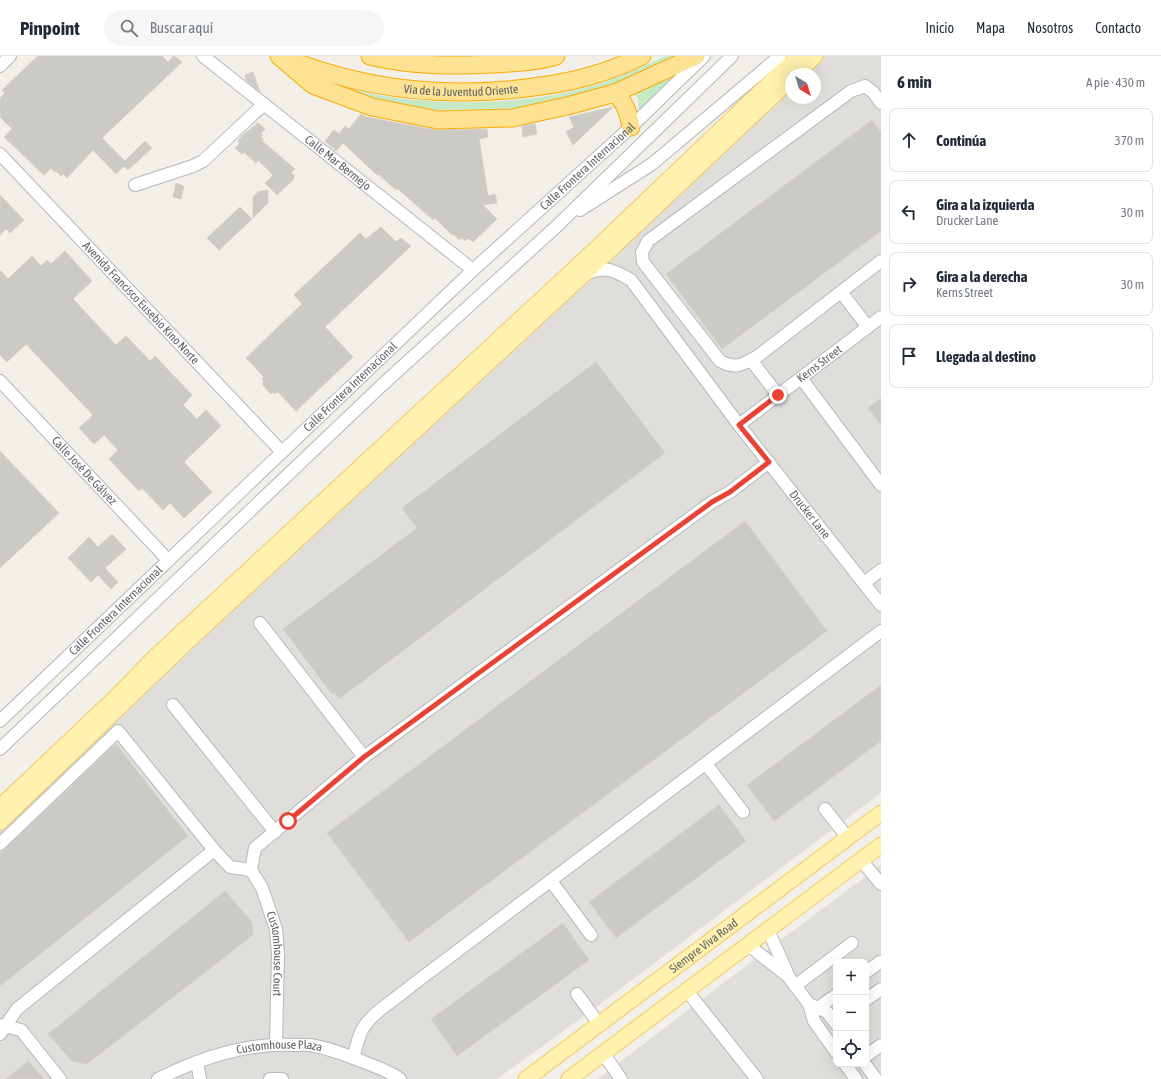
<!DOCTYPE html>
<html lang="es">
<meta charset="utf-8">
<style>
body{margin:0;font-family:"Asap Condensed",sans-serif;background:#f6f6f7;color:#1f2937}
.controls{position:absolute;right:12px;bottom:12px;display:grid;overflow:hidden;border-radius:8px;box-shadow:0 4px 16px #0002}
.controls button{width:36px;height:36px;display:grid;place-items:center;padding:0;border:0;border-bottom:1px solid #e0e1e3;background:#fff;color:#1f2937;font:20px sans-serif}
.compass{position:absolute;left:785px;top:12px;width:36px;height:36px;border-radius:50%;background:#fff;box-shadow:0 4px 16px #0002;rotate:142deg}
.stop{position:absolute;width:12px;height:12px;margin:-9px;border:3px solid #ea4335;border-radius:50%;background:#fff}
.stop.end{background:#ea4335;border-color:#fff;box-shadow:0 1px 4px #0008}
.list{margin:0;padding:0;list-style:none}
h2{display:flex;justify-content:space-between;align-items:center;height:52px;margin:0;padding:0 16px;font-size:17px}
h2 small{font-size:13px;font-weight:400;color:#747a83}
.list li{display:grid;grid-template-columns:26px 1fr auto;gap:12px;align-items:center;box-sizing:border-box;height:64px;margin:0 8px 8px;padding:0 8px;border:1px solid #e0e1e3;border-radius:8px}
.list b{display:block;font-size:15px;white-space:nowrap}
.list p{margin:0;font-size:13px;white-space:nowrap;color:#747a83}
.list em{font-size:13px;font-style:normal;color:#747a83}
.icon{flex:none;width:22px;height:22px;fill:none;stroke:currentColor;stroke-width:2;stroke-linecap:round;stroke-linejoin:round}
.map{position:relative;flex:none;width:881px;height:1023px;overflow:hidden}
header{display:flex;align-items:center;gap:24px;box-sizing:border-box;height:56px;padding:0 20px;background:#fff;border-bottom:1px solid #e0e1e3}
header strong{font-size:19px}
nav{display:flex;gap:22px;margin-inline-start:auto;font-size:14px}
.search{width:280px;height:36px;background:#f6f6f7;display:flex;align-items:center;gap:10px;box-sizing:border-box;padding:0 14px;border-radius:22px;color:#747a83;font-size:15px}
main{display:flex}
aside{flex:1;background:#fff}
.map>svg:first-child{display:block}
</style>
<header>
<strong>Pinpoint</strong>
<div class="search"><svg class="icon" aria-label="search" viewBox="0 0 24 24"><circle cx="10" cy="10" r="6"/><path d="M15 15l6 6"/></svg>Buscar aquí</div>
<nav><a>Inicio</a><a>Mapa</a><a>Nosotros</a><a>Contacto</a></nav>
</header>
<main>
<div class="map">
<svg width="881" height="1023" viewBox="0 0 881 1023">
<rect width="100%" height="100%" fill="#f1efe8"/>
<path fill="#e0deda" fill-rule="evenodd" d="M794 0H881V737L580 963 497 1023H0V744ZM791 18H815V42H791Z
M881 809V1023H598L718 931ZM836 906H866V1008H836Z"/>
<path fill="#c5e8c5" d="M665 0H678L636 21 596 35 555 45 518 52 436 54 407 53 385 49 310 20C335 28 364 38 390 41 450 50 537 48 595 29 619 22 642 11 665 0Z
M686 8 639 55 638 43 632 33Z"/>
<path fill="#cccac5" stroke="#d6d1c6" d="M38 0H162L168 6 174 0 182 6 102 82 125 105 145 85 152 92 128 114 124 110 116 118 93 94 67 122 63 118 61 120 56 115 54 116 51 112 44 119 4 81 12 73 0 61V42L5 37 2 34Z
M253 16 260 36 246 24 245 19Z
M613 51 573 89 566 76 574 71 569 61Z
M361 58 366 61 436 74 487 73 488 81 479 83 488 140 495 138 497 147 483 149 497 163 473 186 468 182 465 185 462 182 460 184 453 178 452 179 435 162 433 164 397 132 396 134 378 118 377 119 343 87 336 95 325 85 334 74 339 78 345 70 349 73Z
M872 64 881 76V175L722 293 666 218Z
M258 67 265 73 261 77 263 79 261 81 263 83 262 85 295 113 291 117 295 120 293 122 294 123 277 139 265 127 273 119 258 104 256 107 244 96 242 98 235 92 240 87 238 86 239 83 244 78Z
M535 68 537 78 523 81 522 70Z
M176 127 184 130 181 143 173 141Z
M268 134V147L253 162V141L258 136Z
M0 139 24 164 10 177 6 173 0 179Z
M240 151 252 163 219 194 207 182Z
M381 171 396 186 401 182 411 190 325 271 353 301 296 355 278 336 275 338 273 336 271 338 262 328 264 326 262 323 264 321 246 302 302 248 294 239 360 177 366 183Z
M65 195 92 225 73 243 116 289 126 280 150 305 155 300 192 339 183 349 197 363 206 354 221 370 184 406 212 436 184 462 170 447 163 454 142 432 139 435 109 403 118 394 104 379 94 388 79 372 93 359 26 288 7 306 0 299V214L8 223 32 200 41 210 47 204 51 208Z
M596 306 665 397 339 643 335 637 332 638 283 573 417 472 402 452Z
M881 342V369L868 352Z
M0 395 59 457 0 512Z
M745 465 827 575 409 886 327 777Z
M112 478 126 493 105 512 118 526 111 533 98 519 91 526 68 502 89 481 98 491Z
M881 629V685L774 765 747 729Z
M116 688 188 780 0 930V797L5 793Z
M719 749 746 785 616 882 589 846Z
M225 835 252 866 253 879 87 1008 72 1005 48 978Z
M563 867 589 904 457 1000 431 963Z
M28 1005 44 1023H6Z"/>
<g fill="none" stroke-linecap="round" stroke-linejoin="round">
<defs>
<g id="minor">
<path id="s1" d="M203 0 473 214"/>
<path d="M0 10 10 0"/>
<path d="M881 47 873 36 865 30 851 35 648 185 642 196 643 206 720 305C737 314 743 308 758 300L881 205"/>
<path id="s2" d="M0 98 282 396"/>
<path d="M135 129 193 110 203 105 264 48"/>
<path d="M580 154 652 108 780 0"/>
<path id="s3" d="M585 218C606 210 612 213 631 224L739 369 881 549"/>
<path d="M841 236 868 271"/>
<path d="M751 304 778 339"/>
<path d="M801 322 881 429"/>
<path id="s4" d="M0 325 168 504"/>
<path id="s5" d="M739 369 881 261"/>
<path d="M864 527 881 514"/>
<path d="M260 567 364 701"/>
<path d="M173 649 275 776"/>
<path id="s6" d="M0 665 473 214 631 71 704 0"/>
<path d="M0 693 381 330 558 169 732 0"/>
<path d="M706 708 743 756"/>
<path d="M825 753 848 782"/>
<path d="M0 788 118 675 214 794"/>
<path d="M861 804 881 828"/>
<path d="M251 814 255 792 364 701 712 446 730 436 769 406"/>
<path id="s7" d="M251 814 262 832 276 873 278 898 276 987"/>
<path d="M551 825 591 879"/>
<path d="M748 889 789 921 768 874"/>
<path d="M866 916 880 906"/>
<path d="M790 923 809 948"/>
<path d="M795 930 852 887"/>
<path d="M687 935 757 1023"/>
<path d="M577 938 599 968"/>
<path d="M866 944 881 933"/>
<path d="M818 952 836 939"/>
<path d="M836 968 827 956 809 948 814 965 836 996"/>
<path d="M0 969 21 974 60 1023"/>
<path d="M0 978 17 953 214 794 230 811 251 814"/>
<path d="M603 997 621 1023"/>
<path d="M866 1000 881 989"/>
<path d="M353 1002C356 993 358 982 362 974 371 957 396 943 411 930L881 575"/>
<path d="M197 1006 200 1023"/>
<path d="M845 1008 856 1023"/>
<path d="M865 1008 876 1023"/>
<path id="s8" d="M158 1023C200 1002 249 986 296 989 302 989 309 988 315 990 331 993 349 1000 364 1006 376 1011 389 1015 400 1023"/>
<path d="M270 1023H282"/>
</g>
<g id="major">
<path d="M796 18 815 0"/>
<path d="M0 751 114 643 156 600 584 204 798 0"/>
<path d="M0 766 187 586 610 194 791 23"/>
<path id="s9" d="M526 1023 881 757"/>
<path d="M569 1023 881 789"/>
</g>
<g id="highway">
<path d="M279 0 313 29 372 51 438 64 512 62 567 50 615 37 696 0"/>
<path d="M370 0C410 10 451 10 492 8 513 7 535 6 556 0"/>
<path id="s10" d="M290 4C367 34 445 42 526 32 569 27 603 19 642 0"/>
<path d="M615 37C626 49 628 55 631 71"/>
</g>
</defs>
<use href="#minor" stroke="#b5b8bc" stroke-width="14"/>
<use href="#major" stroke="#f2c960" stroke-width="17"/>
<use href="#highway" stroke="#f9ab00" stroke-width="19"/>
<use href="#minor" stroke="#fff" stroke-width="12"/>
<use href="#major" stroke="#fff2af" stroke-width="15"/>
<use href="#highway" stroke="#fde293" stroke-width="17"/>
</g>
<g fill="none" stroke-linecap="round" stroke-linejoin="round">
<path stroke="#ea4335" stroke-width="5" d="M288 765 364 701 712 446 730 436 769 406 739 369 778 339"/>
</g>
<g text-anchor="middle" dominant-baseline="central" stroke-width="3" stroke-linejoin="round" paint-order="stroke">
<g font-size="12" fill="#5f6368" stroke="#fff">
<text stroke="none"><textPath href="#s10" startOffset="175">Vía de la Juventud Oriente</textPath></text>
<text stroke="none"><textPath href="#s1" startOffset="172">Calle Mar Bermejo</textPath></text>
<text stroke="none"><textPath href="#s6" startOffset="808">Calle Frontera Internacional</textPath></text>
<text stroke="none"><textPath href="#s2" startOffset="205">Avenida Francisco Eusebio Kino Norte</textPath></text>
<text stroke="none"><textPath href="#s5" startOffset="101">Kerns Street</textPath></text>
<text stroke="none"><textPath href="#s6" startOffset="484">Calle Frontera Internacional</textPath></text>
<text stroke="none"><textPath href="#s4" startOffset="123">Calle José De Gálvez</textPath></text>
<text stroke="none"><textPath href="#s3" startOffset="344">Drucker Lane</textPath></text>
<text stroke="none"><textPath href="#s6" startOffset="160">Calle Frontera Internacional</textPath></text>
<text stroke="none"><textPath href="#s9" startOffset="222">Siempre Viva Road</textPath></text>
<text stroke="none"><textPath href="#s7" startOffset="89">Customhouse Court</textPath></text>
<text stroke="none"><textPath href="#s8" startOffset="127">Customhouse Plaza</textPath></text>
</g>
</g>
</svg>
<div class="controls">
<button>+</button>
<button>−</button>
<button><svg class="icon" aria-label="locate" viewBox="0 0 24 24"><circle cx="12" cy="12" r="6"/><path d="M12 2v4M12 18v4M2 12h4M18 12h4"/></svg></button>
</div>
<svg class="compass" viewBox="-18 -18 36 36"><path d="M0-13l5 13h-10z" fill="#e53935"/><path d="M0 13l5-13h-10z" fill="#747a83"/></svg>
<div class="stop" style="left:288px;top:765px"></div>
<div class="stop end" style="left:778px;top:339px"></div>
</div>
<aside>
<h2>6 min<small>A pie · 430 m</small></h2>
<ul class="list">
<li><svg class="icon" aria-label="ahead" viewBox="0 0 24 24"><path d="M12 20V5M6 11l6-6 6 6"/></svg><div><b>Continúa</b></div><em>370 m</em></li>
<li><svg class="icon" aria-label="left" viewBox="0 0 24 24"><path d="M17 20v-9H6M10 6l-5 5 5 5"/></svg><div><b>Gira a la izquierda</b><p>Drucker Lane</p></div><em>30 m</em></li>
<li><svg class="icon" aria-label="right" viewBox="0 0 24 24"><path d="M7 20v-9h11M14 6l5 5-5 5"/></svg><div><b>Gira a la derecha</b><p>Kerns Street</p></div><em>30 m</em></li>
<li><svg class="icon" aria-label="arrive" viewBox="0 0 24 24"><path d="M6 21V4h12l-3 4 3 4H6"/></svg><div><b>Llegada al destino</b></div></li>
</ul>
</aside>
</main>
